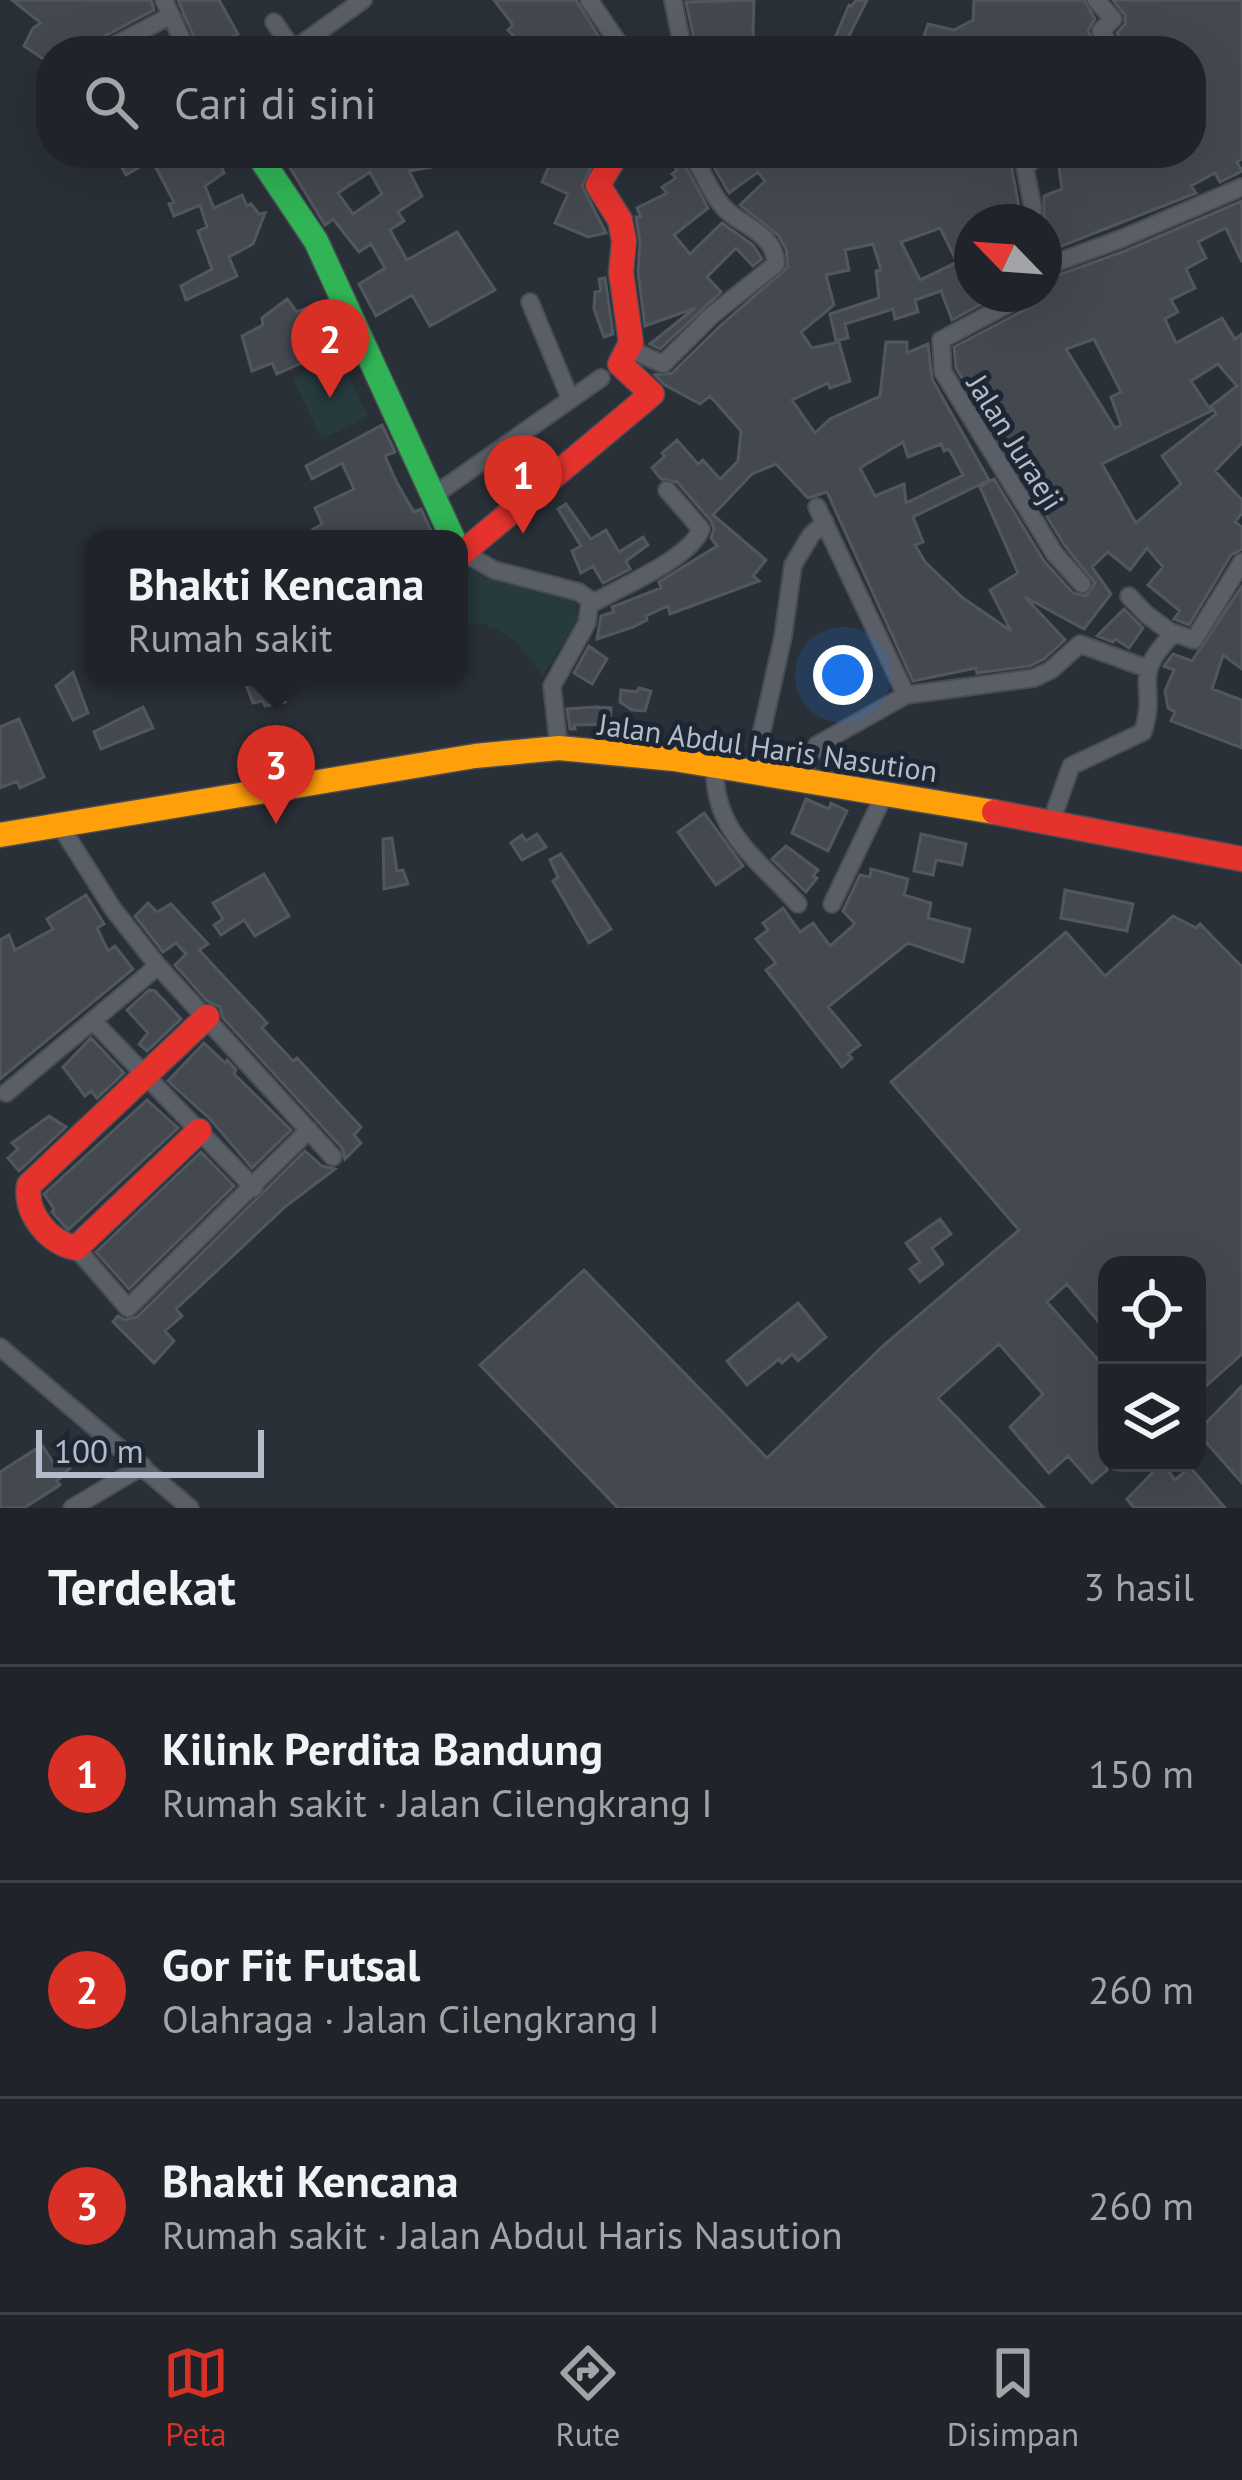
<!DOCTYPE html>
<html lang="id">
<meta charset="utf-8">
<style>
body{margin:0;font-family:"PT Sans",sans-serif;background:#2d3036;color:#f1f3f6}
.controls{position:absolute;right:36px;bottom:36px;display:grid;overflow:hidden;border-radius:24px;box-shadow:0 12px 48px #0002}
.controls button{width:108px;height:108px;display:grid;place-items:center;padding:0;border:0;border-bottom:3px solid #3d4147;background:#20242a;color:#f1f3f6;font:60px sans-serif}
.compass{position:absolute;left:954px;top:204px;width:108px;height:108px;border-radius:50%;background:#20242a;box-shadow:0 12px 48px #0002;rotate:295deg}
.scale{position:absolute;left:36px;bottom:30px;width:228px;box-sizing:border-box;padding-left:12px;border:6px solid #b4bcc9;border-top:0;font-size:33px;line-height:42px;white-space:nowrap;color:#b4bcc9;-webkit-text-stroke:9px #1d2633;paint-order:stroke}
.you{position:absolute;left:843px;top:675px;width:42px;height:42px;margin:-30px;border:9px solid #fff;border-radius:50%;background:#1a73e8;box-shadow:0 0 0 18px #1a73e833}
.badge{display:grid;place-items:center;width:78px;height:78px;border-radius:50%;background:#d93025;color:#fff;font-size:39px;font-weight:700}
.pin{position:absolute;translate:-50% -99px;filter:drop-shadow(0 3px 6px #0008)}
.pin::after{content:'';position:absolute;top:63px;width:42px;height:36px;background:inherit;clip-path:polygon(0 0,100% 0,50% 100%)}
.popup{position:absolute;left:84px;top:530px;width:384px;height:156px;box-sizing:border-box;display:grid;place-content:center;border-radius:24px;background:#20242a;filter:drop-shadow(0 3px 9px #0005);font-size:39px;white-space:nowrap;color:#a2a4a8}
.popup b{font-size:45px;color:#f1f3f6}
.popup::after{content:'';position:absolute;left:50%;top:100%;margin-left:-24px;border:24px solid transparent;border-top-color:#20242a}
.list{margin:0;padding:0;list-style:none}
h2{display:flex;justify-content:space-between;align-items:center;height:156px;margin:0;padding:0 48px;font-size:51px}
h2 small{font-size:39px;font-weight:400;color:#a2a4a8}
.list li{display:grid;grid-template-columns:78px 1fr auto;gap:36px;align-items:center;box-sizing:border-box;height:216px;padding:0 48px;border-top:3px solid #3d4147}
.list b{display:block;font-size:45px;white-space:nowrap}
.list p{margin:0;font-size:39px;white-space:nowrap;color:#a2a4a8}
.list em{font-size:39px;font-style:normal;color:#a2a4a8}
.icon{flex:none;width:66px;height:66px;fill:none;stroke:currentColor;stroke-width:2;stroke-linecap:round;stroke-linejoin:round}
.map{position:relative;flex:none;width:1242px;height:1508px;overflow:hidden}
.search{position:absolute;background:#20242a;box-shadow:0 12px 48px #0002;left:36px;right:36px;top:36px;height:132px;display:flex;align-items:center;gap:30px;box-sizing:border-box;padding:0 42px;border-radius:48px;color:#a2a4a8;font-size:45px}
.sheet{height:804px;background:#20242a}
nav{display:flex;justify-content:space-around;align-items:center;box-sizing:border-box;height:168px;border-top:3px solid #3d4147;background:#20242a;font-size:33px;color:#a2a4a8}
nav a{display:grid;justify-items:center;gap:6px}
nav .on{color:#d93025}
.map>svg:first-child{display:block}
</style>
<div class="map">
<svg width="1242" height="1508" viewBox="0 0 1242 1508">
<rect width="100%" height="100%" fill="#2a3038"/>
<path fill="#273a3e" d="M339 356 368 417 322 439 293 379Z
M465 568 575 598 578 620 542 676C520 644 502 619 459 624V569Z"/>
<g fill="none" stroke-linecap="round" stroke-linejoin="round">
<path stroke="#384963" stroke-width="4.5" d="M182 16 185 29
M660 743 684 745"/>
</g>
<path fill="#444950" stroke="#52575f" stroke-width="3" fill-rule="evenodd" d="M12 0H151L154 10 105 36 95 51H51V64L24 46 33 28 41 23Z
M178 0H219L238 34 211 47 213 51H200Z
M494 0H576L602 42 599 45 604 51H528L508 30 513 25Z
M754 0 753 33 759 51H688L694 39 686 2Z
M856 0H867L844 46 834 40 849 5 852 6Z
M974 0H1084L1095 19 1088 31 1098 51H1069L1062 42 1050 51H1029L1019 37 991 51H939L921 45 928 24 954 30 973 20Z
M1113 0H1242V159L1237 162 1242 171 1220 182 1215 173 1191 186 1196 193 1044 253V196L1062 189 1057 153H1191V51H1126L1117 33 1125 24V15Z
M114 153H212L218 158 224 173 205 186 214 208 242 195 247 206 251 204 259 214 265 213 253 244 229 257 237 276 186 300 181 286 212 269 198 231 207 227 200 205 174 216 169 204 174 202 152 160 126 175Z
M281 153H430L432 167 409 171 422 196 398 212 404 221 390 230 407 260 457 232 495 290 430 326 412 295 376 316 359 284 385 268 371 244 359 252 333 219 325 225ZM370 172 382 194 353 214 338 193Z
M555 153H598L582 186 606 233 588 237 555 223 568 194 542 182Z
M664 153H678L708 208 674 235 690 254 722 223 753 245 762 259 753 266 736 248 707 277 721 292 660 349 650 344 695 308 645 326 638 272 640 242 636 217H641L637 208 667 193 662 187 676 178 672 174 677 170Z
M720 153H767L774 162 788 153H867L868 160 891 153H1022L1012 169 1020 213 1000 222H972V294H1000L952 320 941 291 915 300 918 312 895 319 893 309 845 324 848 338 836 341 830 314 879 298 876 271 881 270 873 244 845 250 849 270 826 275 834 305 801 332 812 348 839 342 850 381 830 388 828 383 792 400 815 433 830 419 880 396 886 342H907V353L928 344 932 379 989 480 913 517 923 542 915 545 925 562 963 598 1011 631 990 590 1018 573 980 487 994 479 1044 561 1073 593 1086 596 1095 583 1065 546 956 368 954 347 1034 305 1040 294H1044V280L1125 251 1242 201V262L1226 228 1198 242 1206 258 1186 269 1195 288 1171 300 1178 312 1165 319 1176 343 1222 318 1235 339 1242 334V443L1215 471 1242 500V513L1235 522 1242 527V549L1231 555 1189 625 1174 619 1180 611 1148 585 1163 567 1147 548 1130 570 1108 552 1092 567 1111 594 1084 629 1025 597 1065 640 1044 659 1030 666 977 673 976 668 913 681 827 492 808 498 776 464 752 474 713 515 766 560 753 576 759 581 670 614 668 606 646 616 647 620 633 627 597 639 601 616 614 612 612 607 661 588 659 582 717 546 711 538 714 529 711 521 677 482 661 479 652 468 665 456 662 453 677 440 698 464 703 460 720 479 738 461 741 431 710 396 700 404 665 385 655 375 672 373 721 325 788 267 786 249 778 235 740 205 765 181 758 172 729 193 714 167 724 159ZM940 228 957 262 920 280 901 242ZM1094 339 1121 392 1111 397 1121 425 1115 428 1066 349ZM1218 364 1237 386 1211 406 1216 414 1162 456 1181 484 1136 523 1102 464 1211 411 1191 381ZM903 442 908 457 941 444 944 451 949 449 963 475 906 503 904 484 875 496 860 468Z
M605 278 613 334 604 337 594 309 595 292 601 291 599 279Z
M287 299 297 312 312 306 325 337 339 331 345 343 277 374 272 363 252 371 242 336 263 325 262 318Z
M382 425 395 452 385 456 397 483 414 512 421 509 435 539H316L312 530 322 524 315 508 354 489 342 463 312 479 306 466Z
M566 504 591 539 606 530 619 552 643 537 648 545 626 561 630 569 603 583 593 566 581 573 572 551 581 546 558 509Z
M1242 586V669L1223 655 1212 689 1242 700V748L1171 721 1175 712 1168 708 1165 691 1174 670 1164 666 1173 654 1192 661Z
M1124 609 1143 628 1129 648 1115 639 1113 642 1097 636Z
M589 646 607 659 592 684 574 673Z
M73 672 88 713 73 720 56 686Z
M243 677H264L285 702 265 706 263 701 253 703Z
M639 688 651 691 645 711 632 710 620 702 621 690 637 692Z
M143 707 153 728 101 749 94 732Z
M596 707 611 708 610 724 574 725 575 729H570L567 709Z
M19 719 44 777 20 788 17 781 0 788V727Z
M806 799 829 809 831 803 847 811 828 851 792 833Z
M704 813 743 866 716 885 678 832Z
M537 834 546 847 522 860 511 843 522 835 526 841Z
M921 834 966 844 962 865 936 860 933 875 914 871Z
M392 838 397 871 403 870 408 884 384 889 383 839Z
M786 846 818 870 813 876 817 878 806 892 772 859Z
M561 854 611 929 589 943 553 881 558 877 550 860Z
M871 869 908 879 904 895 931 903 928 918 970 929 963 962 908 943 828 1007 860 1045 848 1054 852 1058 842 1067 766 970 776 963 756 939 768 930 763 923 783 908 800 932 813 923 830 946 855 924 843 911 860 875 870 877Z
M264 874 289 916 255 936 244 920 221 935 214 925 223 919 213 903Z
M1065 890 1133 904 1127 931 1061 918Z
M86 895 104 924 97 928 108 951 115 946 133 969 0 1079V940L9 935 15 950 53 929 47 919Z
M148 903 157 912 171 904 208 944 199 950 267 1023 262 1028 293 1061 297 1058 361 1127 354 1135 361 1143 345 1159 342 1148 223 1018 220 1007 207 1001 175 965 186 954 176 943 163 952 135 916Z
M1173 916 1196 928 1200 924 1242 967V1354L1197 1394V1265H1107V1332L1067 1284 1047 1302 1107 1370V1470L1092 1483 1068 1456 1049 1473 1010 1427 1043 1394 999 1344 938 1398 1044 1508H618L480 1365 584 1270 767 1458 885 1344 1019 1230 891 1082 1066 932 1105 976Z
M149 990 155 991 181 1019 147 1051 139 1044 148 1033 127 1010Z
M91 1038 124 1073 97 1098 91 1091 85 1096 63 1067Z
M204 1043 225 1063 227 1060 236 1070 234 1074 291 1130 252 1168 210 1119 168 1081Z
M147 1100 178 1128 68 1230 52 1212 54 1209 44 1194Z
M49 1116 66 1127 19 1171 8 1158 18 1149 12 1143Z
M305 1151 322 1166 335 1169 286 1206 176 1309 182 1316 165 1331 174 1341 154 1363 113 1322 118 1316 125 1320 137 1317Z
M201 1152 234 1186 129 1289 96 1252Z
M940 1219 951 1234 932 1248 943 1264 920 1282 910 1269 920 1262 906 1243Z
M798 1303 826 1337 798 1361 792 1354 782 1363 779 1359 747 1385 727 1361Z
M1242 1386V1483L1197 1432Z
M42 1445 54 1464 62 1457 71 1467 57 1481 60 1485 24 1508H0V1472Z
M1158 1467 1167 1469 1175 1480 1190 1467 1225 1508H1134L1127 1499Z"/>
<g fill="none" stroke-linecap="round" stroke-linejoin="round">
<defs>
<path id="street" d="M164 0 187 51
M589 0 624 51
M1096 0 1113 19 1101 31 1113 51
M274 22 294 51
M111 47 170 16
M293 50 363 0
M668 51 681 40 673 0
M1032 222 1033 208 1025 168 1039 153
M1044 267 1121 239 1242 187
M1027 294 941 340 943 372 1055 554 1082 584
M530 302 570 398
M629 349 663 364 712 315 776 264C774 229 736 226 720 203 708 188 702 169 691 153
M433 496 601 378
M817 507 906 695
M459 550 494 570 579 592 590 600 587 623 552 686 559 748
M1129 596 1146 614 1173 634
M591 604C620 587 690 559 701 529L667 490
M715 765C712 831 757 858 798 904
M753 771 783 637 793 565 811 535 825 522
M804 778 807 762 817 745 906 695 1034 678 1051 670 1080 644 1146 668
M1050 825 1071 766 1143 732C1159 682 1128 680 1174 633L1194 640 1242 562
M61 827 113 909 158 966 333 1157
M832 904 886 791
M93 1021 254 1188
M6 1093 158 966
M76 1248 128 1308 309 1130
M0 1347 190 1508
M72 1508 143 1466"/>
<path id="fast" d="M257 153 316 241 453 539"/>
<path id="slow" d="M0 835 475 756 559 748 674 759 994 812"/>
<path id="jam" d="M461 554 652 394 620 364 631 343 621 272 624 241 620 220 598 185 617 153
M994 812 1242 859
M199 1131 76 1248C49 1243 24 1213 29 1185L207 1017"/>
</defs>
<use href="#street" stroke="#484c53" stroke-width="20"/>
<use href="#fast" stroke="#484c53" stroke-width="27"/>
<use href="#slow" stroke="#484c53" stroke-width="27"/>
<use href="#jam" stroke="#484c53" stroke-width="27"/>
<use href="#street" stroke="#5a5e66" stroke-width="16"/>
<use href="#fast" stroke="#30b455" stroke-width="24"/>
<use href="#slow" stroke="#ff9f0a" stroke-width="24"/>
<use href="#jam" stroke="#e5322d" stroke-width="24"/>
</g>
<g text-anchor="middle" dominant-baseline="central" stroke-width="10" stroke-linejoin="round" paint-order="stroke">
<g font-size="30" fill="#b4bcc9" stroke="#1d2633">
<text transform="translate(1016 442) rotate(58)">Jalan Juraeji</text>
<text transform="translate(768 747) rotate(8)">Jalan Abdul Haris Nasution</text>
</g>
</g>
</svg>
<div class="controls">
<button><svg class="icon" aria-label="locate" viewBox="0 0 24 24"><circle cx="12" cy="12" r="6"/><path d="M12 2v4M12 18v4M2 12h4M18 12h4"/></svg></button>
<button><svg class="icon" aria-label="layers" viewBox="0 0 24 24"><path d="M12 4l9 5-9 5-9-5zM3 14l9 5 9-5"/></svg></button>
</div>
<svg class="compass" viewBox="-18 -18 36 36"><path d="M0-13l5 13h-10z" fill="#e53935"/><path d="M0 13l5-13h-10z" fill="#a2a4a8"/></svg>
<div class="scale">100 m</div>
<div class="you"></div>
<div class="pin badge" style="left:523px;top:534px">1</div>
<div class="pin badge" style="left:330px;top:398px">2</div>
<div class="pin badge" style="left:276px;top:824px">3</div>
<div class="popup"><b>Bhakti Kencana</b>Rumah sakit</div>
<div class="search"><svg class="icon" aria-label="search" viewBox="0 0 24 24"><circle cx="10" cy="10" r="6"/><path d="M15 15l6 6"/></svg>Cari di sini</div>
</div>
<section class="sheet">
<h2>Terdekat<small>3 hasil</small></h2>
<ul class="list">
<li><span class="badge">1</span><div><b>Kilink Perdita Bandung</b><p>Rumah sakit · Jalan Cilengkrang I</p></div><em>150 m</em></li>
<li><span class="badge">2</span><div><b>Gor Fit Futsal</b><p>Olahraga · Jalan Cilengkrang I</p></div><em>260 m</em></li>
<li><span class="badge">3</span><div><b>Bhakti Kencana</b><p>Rumah sakit · Jalan Abdul Haris Nasution</p></div><em>260 m</em></li>
</ul>
</section>
<nav>
<a class="on"><svg class="icon" aria-label="map" viewBox="0 0 24 24"><path d="M3 6l6-2 6 2 6-2v14l-6 2-6-2-6 2zM9 4v14M15 6v14"/></svg>Peta</a>
<a><svg class="icon" aria-label="directions" viewBox="0 0 24 24"><path d="M12 3l9 9-9 9-9-9zM9 14v-3h6M13 9l2 2-2 2"/></svg>Rute</a>
<a><svg class="icon" aria-label="saved" viewBox="0 0 24 24"><path d="M7 4h10v16l-5-4-5 4z"/></svg>Disimpan</a>
</nav>
